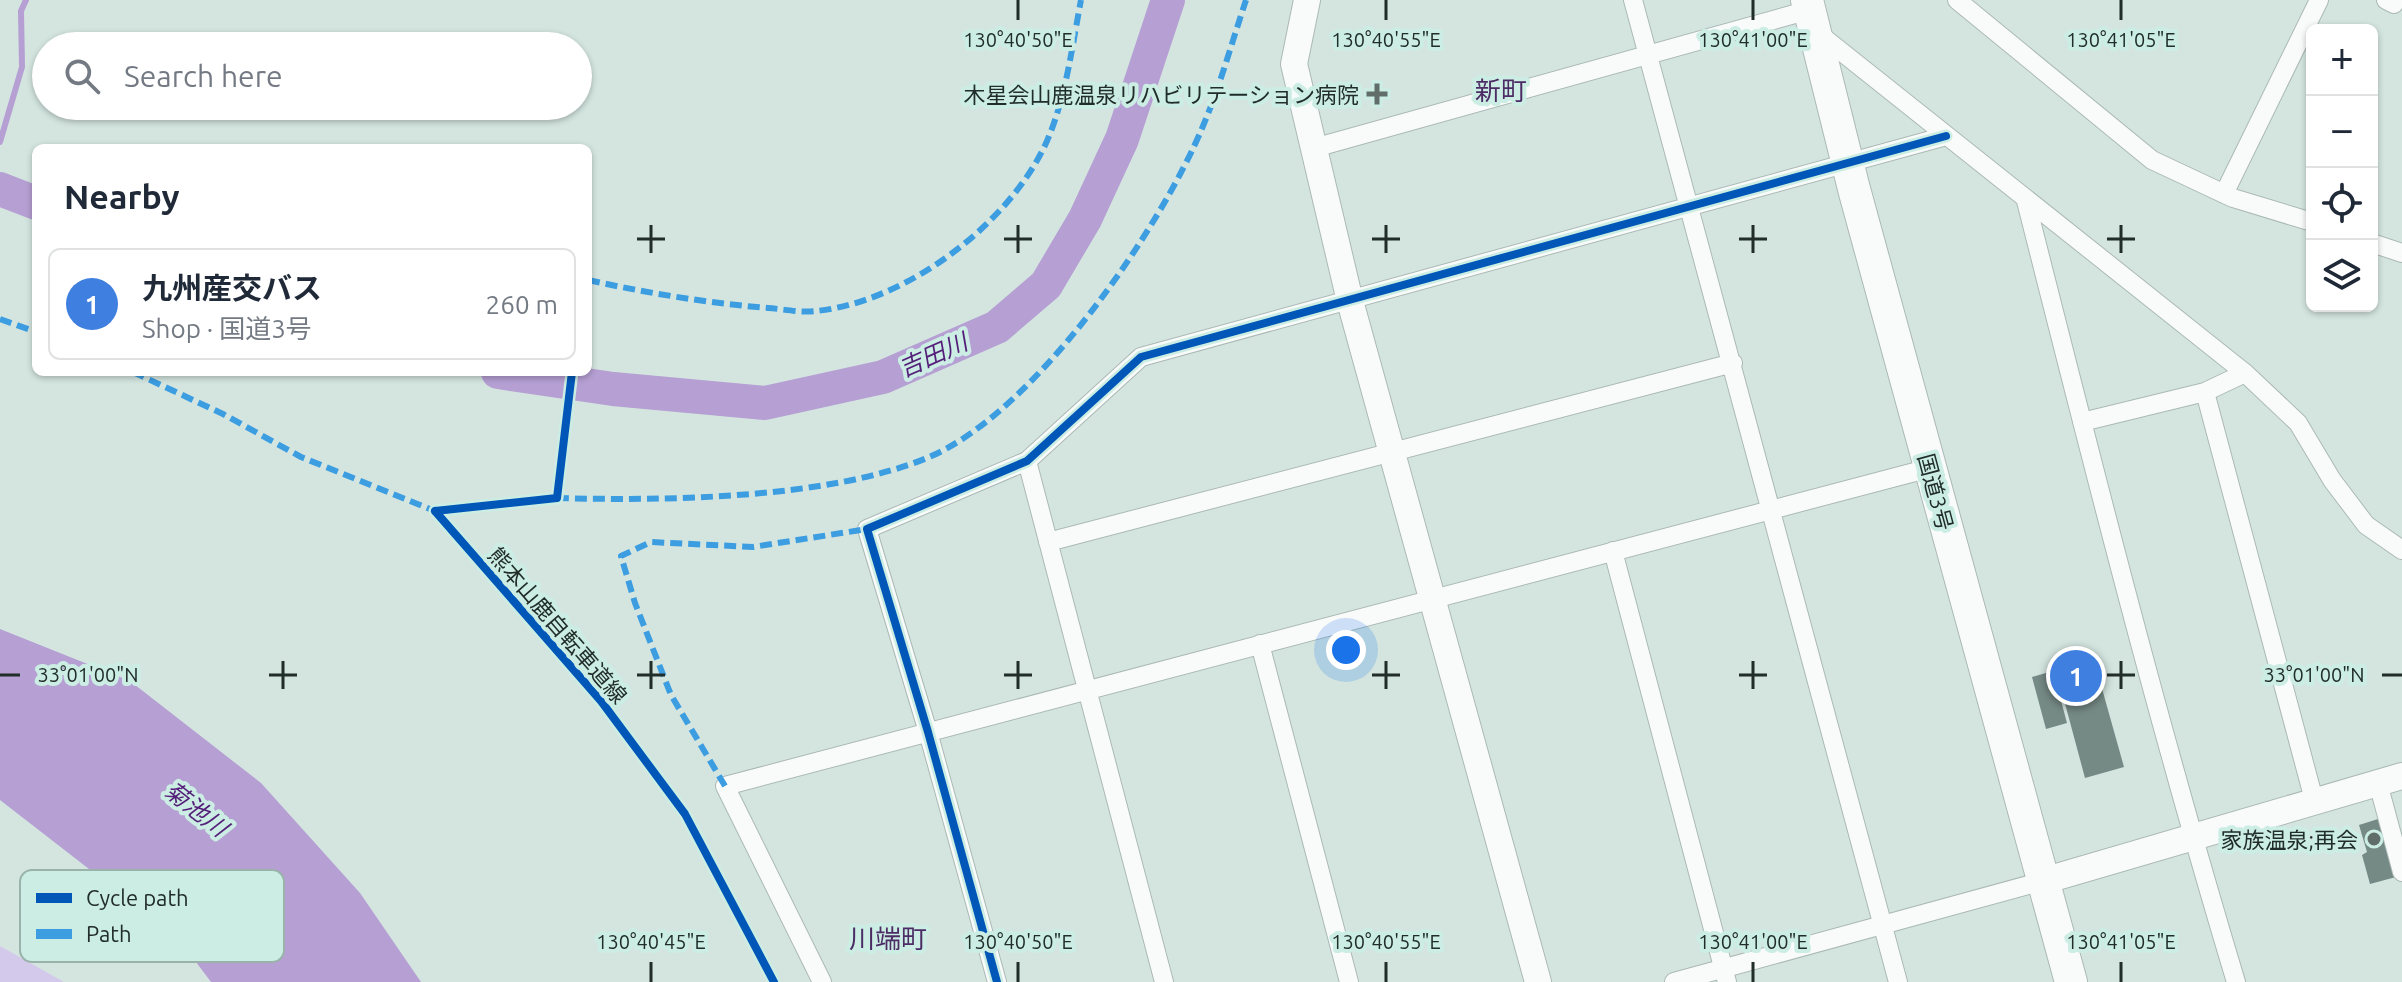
<!DOCTYPE html>
<meta charset="utf-8">
<style>
body{margin:0;font-family:Ubuntu,"Noto Sans JP",sans-serif;background:#f2f2f3;color:#1f2937}
.controls{position:absolute;right:24px;top:24px;display:grid;overflow:hidden;border-radius:12px;box-shadow:0 2px 6px #0004}
.controls button{width:72px;height:72px;display:grid;place-items:center;padding:0;border:0;border-bottom:2px solid #e0e1e3;background:#fff;color:#1f2937;font:40px sans-serif}
.you{position:absolute;left:1346px;top:650px;width:28px;height:28px;margin:-20px;border:6px solid #fff;border-radius:50%;background:#1a73e8;box-shadow:0 0 0 12px #1a73e833}
.badge{display:grid;place-items:center;width:52px;height:52px;border-radius:50%;background:#0f766e;color:#fff;font-size:26px;font-weight:700}
.pin{position:absolute;translate:-50% -50%;border:4px solid #fff;box-shadow:0 2px 8px #0006}
.list{margin:0;padding:0;list-style:none}
h2{display:flex;justify-content:space-between;align-items:center;height:104px;margin:0;padding:0 32px;font-size:34px}
h2 small{font-size:26px;font-weight:400;color:#747a83}
.list li{display:grid;grid-template-columns:52px 1fr auto;gap:24px;align-items:center;box-sizing:border-box;height:112px;margin:0 16px 16px;padding:0 16px;border:2px solid #e0e1e3;border-radius:12px}
.list b{display:block;font-size:30px;white-space:nowrap}
.list p{margin:0;font-size:26px;white-space:nowrap;color:#747a83}
.list em{font-size:26px;font-style:normal;color:#747a83}
.icon{flex:none;width:44px;height:44px;fill:none;stroke:currentColor;stroke-width:2;stroke-linecap:round;stroke-linejoin:round}
.map{position:relative;flex:none;width:2402px;height:982px;overflow:hidden}
.search{position:absolute;background:#fff;box-shadow:0 2px 6px #0004;left:32px;top:32px;width:560px;height:88px;display:flex;align-items:center;gap:20px;box-sizing:border-box;padding:0 28px;border-radius:44px;color:#747a83;font-size:30px}
.panel{position:absolute;background:#fff;box-shadow:0 2px 6px #0004;left:32px;top:144px;width:560px;height:232px;border-radius:12px}
.map>svg:first-child{display:block}
</style>
<div class="map">
<svg width="2402" height="982" viewBox="0 0 2402 982">
<rect width="100%" height="100%" fill="#d4e5e0"/>
<path fill="#d3c9ea" d="M0 946 64 982H0Z"/>
<path fill="#b59fd3" d="M0 629 130 681 261 783 360 893 421 982H211L178 938 0 800Z"/>
<g fill="none" stroke-linecap="round" stroke-linejoin="round">
<path stroke="#b59fd3" stroke-width="6" d="M0 142 22 67 21 11 26 0"/>
<path stroke="#b59fd3" stroke-width="34" d="M0 189 36 203
M498 372 613 389 765 403 883 377 997 327 1046 285 1085 219 1122 139 1168 0"/>
</g>
<path fill="#768a85" d="M2094 660 2124 767 2085 778 2056 670Z
M2053 671 2067 723 2046 729 2032 677Z
M2378 819 2396 877 2370 884 2362 855 2367 852 2359 825Z"/>
<g fill="none" stroke-linecap="round" stroke-linejoin="round">
<defs>
<path id="street" d="M1633 0 1898 982
M1957 0 2152 160 2233 198 2312 222
M2386 0 2394 4
M1818 33 2245 373 2298 423 2332 480 2366 525 2402 550
M1314 148 1809 10
M2224 194 2319 0
M2026 201C2092 462 2158 724 2236 982
M2372 243 2402 253
M2205 392 2314 800
M2082 422 2205 392 2245 373
M1027 461 1164 982
M1048 542 1733 363
M1613 551 1727 982
M1260 644 1349 982
M2378 783 2402 872
M822 982 725 786 1930 468
M997 982 928 732 867 529 1027 461 1141 357 1946 136
M1674 982 2043 881"/>
<path id="secondary" d="M1307 0 1294 64 1350 301 1538 982
M2043 881 2402 776"/>
<path id="highway" d="M1807 0 1854 189 2071 982"/>
</defs>
<use href="#street" stroke="#abb9b5" stroke-width="20"/>
<use href="#secondary" stroke="#abb9b5" stroke-width="28"/>
<use href="#highway" stroke="#abb9b5" stroke-width="34"/>
<use href="#street" stroke="#f9fbfa" stroke-width="18"/>
<use href="#secondary" stroke="#f9fbfa" stroke-width="26"/>
<use href="#highway" stroke="#f9fbfa" stroke-width="32"/>
<path stroke="#3c9de1" stroke-width="6" stroke-dasharray="12 6" stroke-linecap="butt" d="M588 280C647 293 707 303 768 308 783 309 801 313 816 311 906 302 1010 224 1047 141 1066 97 1072 47 1081 0
M0 319 36 332
M133 372 223 414 301 457 435 511
M557 498C665 501 827 499 927 458 1034 414 1160 230 1203 126 1220 86 1232 42 1246 0
M725 786 671 695 635 603 621 556 651 542 753 547 867 529"/>
<defs>
<path id="cycleway" d="M435 511 601 701 685 814 774 982
M435 511 557 498 572 372
M997 982 928 732 867 529 1027 461 1141 357 1946 136"/>
</defs>
<use href="#cycleway" stroke="#ccede3" stroke-width="13"/>
<use href="#cycleway" stroke="#0057b8" stroke-width="8"/>
</g>
<path fill="none" stroke="#212d29" stroke-width="3" d="M1018 0V20M1386 0V20M1753 0V20M2121 0V20M651 225V253M1018 225V253M1386 225V253M1753 225V253M2121 225V253M637 239H665M1004 239H1032M1372 239H1400M1739 239H1767M2107 239H2135M283 661V689M651 661V689M1018 661V689M1386 661V689M1753 661V689M2121 661V689M0 675H20M269 675H297M637 675H665M1004 675H1032M1372 675H1400M1739 675H1767M2107 675H2135M2382 675H2402M651 962V982M1018 962V982M1386 962V982M1753 962V982M2121 962V982"/>
<g fill="#606d69" stroke="#ccede3" stroke-width="3">
<path d="M1373 82h8v8h8v8h-8v8h-8v-8h-8v-8h8z"/>
<circle cx="2374" cy="839" r="8"/>
</g>
<g text-anchor="middle" dominant-baseline="central" stroke-width="8" stroke-linejoin="round" paint-order="stroke">
<g font-size="22" fill="#212d29" stroke="#ccede3" text-anchor="end">
<text x="1359" y="94">木星会山鹿温泉リハビリテーション病院</text>
<text x="2358" y="839">家族温泉;再会</text>
</g>
<g font-size="22" fill="#212d29" stroke="#ccede3">
<text transform="translate(1936 492) rotate(75)">国道3号</text>
<text transform="translate(558 625) rotate(49)">熊本山鹿自転車道線</text>
</g>
<g font-size="24" font-style="italic" fill="#541f79" stroke="#ccede3">
<text transform="translate(933 355) rotate(-24)">吉田川</text>
<text transform="translate(196 809) rotate(38)">菊池川</text>
</g>
<g font-size="26" fill="#4c2c65" stroke="#ccede3">
<text x="1501" y="90">新町</text>
<text x="888" y="938">川端町</text>
</g>
</g>
<rect x="20" y="870" width="264" height="92" rx="12" fill="#ccede3" stroke="#99b3ab" stroke-width="2"/>
<rect x="36" y="893" width="36" height="10" fill="#0057b8"/>
<rect x="36" y="929" width="36" height="10" fill="#3c9de1"/>
<g font-size="22" fill="#212d29">
<text x="86" y="906">Cycle path</text>
<text x="86" y="942">Path</text>
</g>
<g font-size="20" text-anchor="middle" fill="#212d29" stroke="#ccede3" stroke-width="8" stroke-linejoin="round" paint-order="stroke">
<text x="1018" y="47">130°40'50"E</text>
<text x="1386" y="47">130°40'55"E</text>
<text x="1753" y="47">130°41'00"E</text>
<text x="2121" y="47">130°41'05"E</text>
<text x="88" y="682">33°01'00"N</text>
<text x="2314" y="682">33°01'00"N</text>
<text x="651" y="949">130°40'45"E</text>
<text x="1018" y="949">130°40'50"E</text>
<text x="1386" y="949">130°40'55"E</text>
<text x="1753" y="949">130°41'00"E</text>
<text x="2121" y="949">130°41'05"E</text>
</g>
</svg>
<div class="controls">
<button>+</button>
<button>−</button>
<button><svg class="icon" aria-label="locate" viewBox="0 0 24 24"><circle cx="12" cy="12" r="6"/><path d="M12 2v4M12 18v4M2 12h4M18 12h4"/></svg></button>
<button><svg class="icon" aria-label="layers" viewBox="0 0 24 24"><path d="M12 4l9 5-9 5-9-5zM3 14l9 5 9-5"/></svg></button>
</div>
<div class="you"></div>
<div class="pin badge" style="left:2076px;top:676px;background:#3f7fe0">1</div>
<div class="search"><svg class="icon" aria-label="search" viewBox="0 0 24 24"><circle cx="10" cy="10" r="6"/><path d="M15 15l6 6"/></svg>Search here</div>
<section class="panel">
<h2>Nearby<small></small></h2>
<ul class="list">
<li><span class="badge" style="background:#3f7fe0">1</span><div><b>九州産交バス</b><p>Shop · 国道3号</p></div><em>260 m</em></li>
</ul>
</section>
</div>
